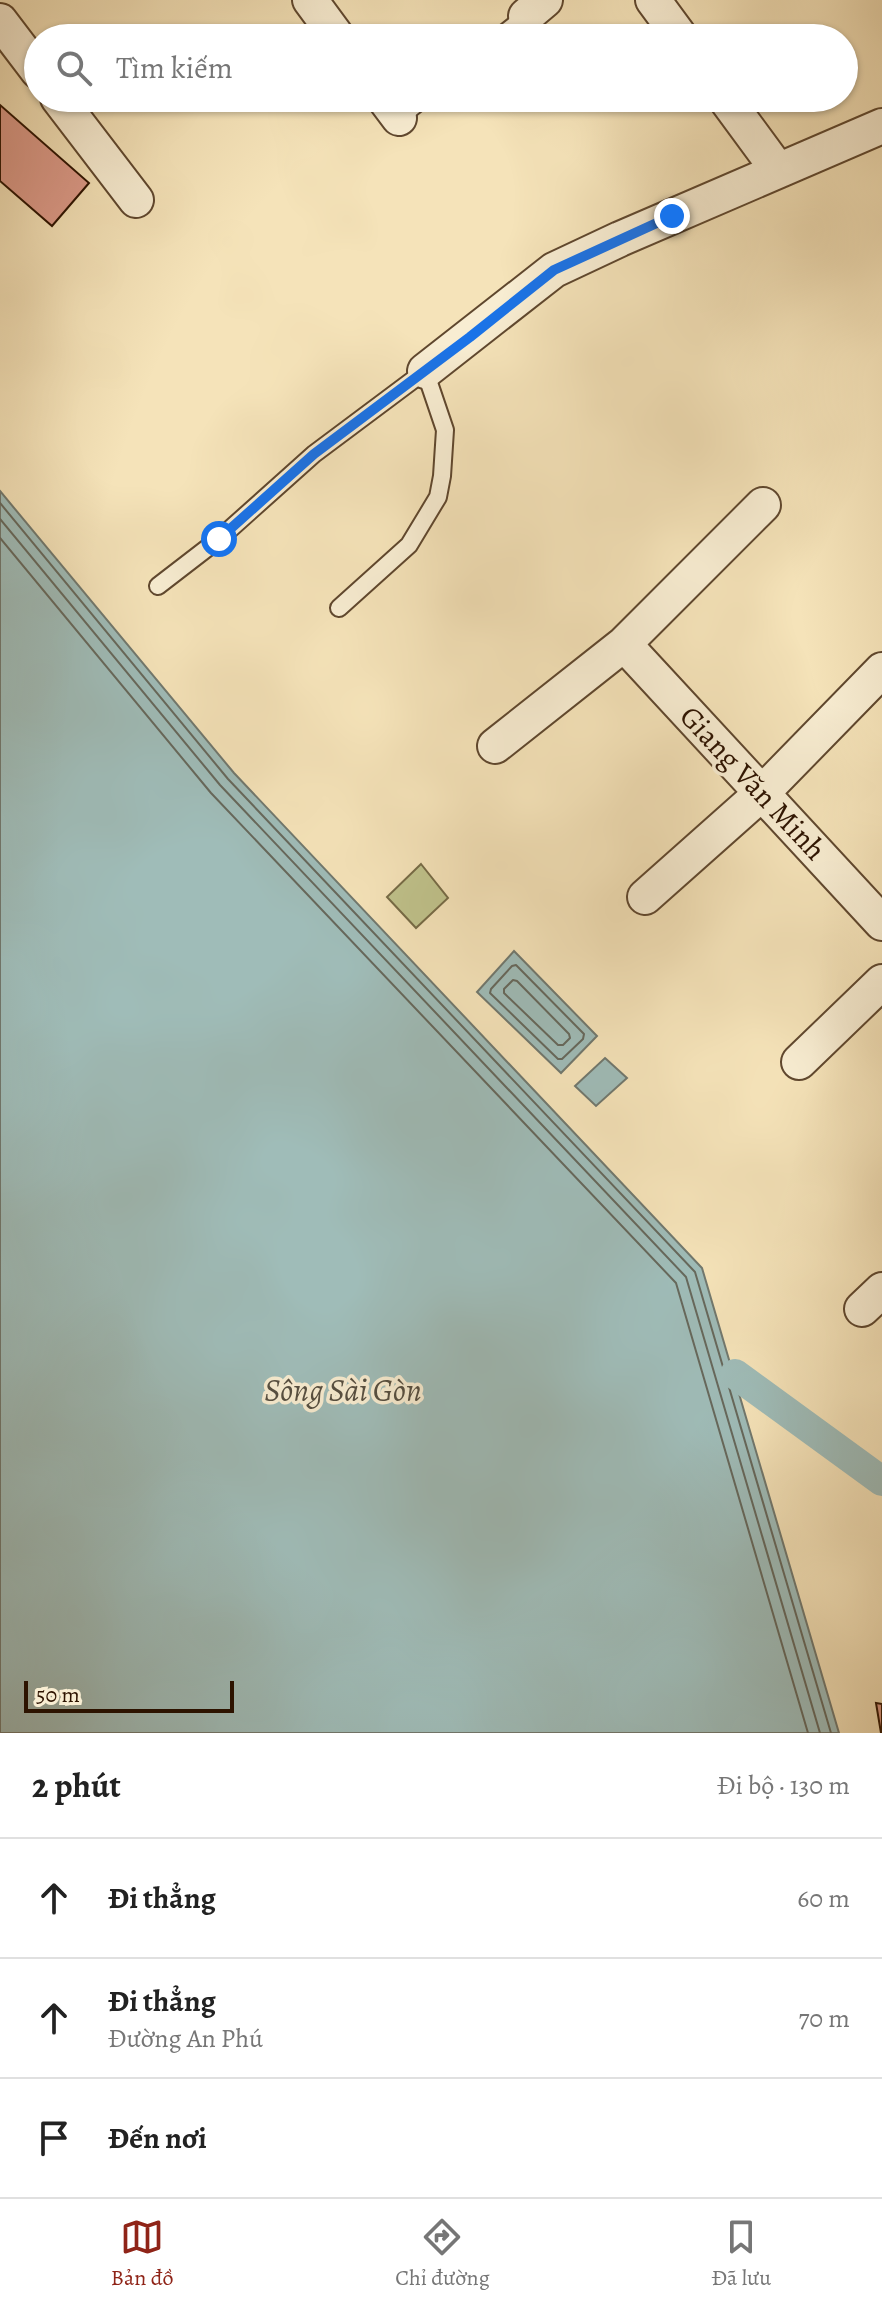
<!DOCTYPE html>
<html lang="vi">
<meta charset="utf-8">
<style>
body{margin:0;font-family:Alegreya,serif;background:#f6f6f6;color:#222}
.scale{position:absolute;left:24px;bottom:20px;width:210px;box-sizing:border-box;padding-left:8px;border:4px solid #2d1300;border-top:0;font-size:22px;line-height:28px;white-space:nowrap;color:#2d1300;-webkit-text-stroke:6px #f8edd2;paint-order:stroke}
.stop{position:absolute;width:24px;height:24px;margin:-18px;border:6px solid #1a73e8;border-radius:50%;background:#fff}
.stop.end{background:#1a73e8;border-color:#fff;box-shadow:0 2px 8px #0008}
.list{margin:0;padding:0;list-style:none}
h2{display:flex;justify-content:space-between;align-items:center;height:104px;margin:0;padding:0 32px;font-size:34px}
h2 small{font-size:26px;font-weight:400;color:#767676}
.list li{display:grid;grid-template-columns:52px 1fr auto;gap:24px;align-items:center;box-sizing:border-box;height:120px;padding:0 32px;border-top:2px solid #e0e0e0}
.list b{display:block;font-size:30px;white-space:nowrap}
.list p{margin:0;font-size:26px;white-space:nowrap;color:#767676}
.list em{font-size:26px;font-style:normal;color:#767676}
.icon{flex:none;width:44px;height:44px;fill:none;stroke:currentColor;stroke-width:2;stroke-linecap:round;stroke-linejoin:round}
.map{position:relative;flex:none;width:882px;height:1733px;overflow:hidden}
.search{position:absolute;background:#fff;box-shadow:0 2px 6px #0004;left:24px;right:24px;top:24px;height:88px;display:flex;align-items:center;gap:20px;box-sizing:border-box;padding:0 28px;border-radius:44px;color:#767676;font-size:30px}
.sheet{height:464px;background:#fff}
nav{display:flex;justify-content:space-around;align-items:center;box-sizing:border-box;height:112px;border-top:2px solid #e0e0e0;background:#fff;font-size:22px;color:#767676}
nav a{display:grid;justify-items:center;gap:4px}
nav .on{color:#8f2418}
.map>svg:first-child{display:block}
</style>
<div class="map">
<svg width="882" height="1733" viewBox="0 0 882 1733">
<rect width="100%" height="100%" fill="#f5e3b9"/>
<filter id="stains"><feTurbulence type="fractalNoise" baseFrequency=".0025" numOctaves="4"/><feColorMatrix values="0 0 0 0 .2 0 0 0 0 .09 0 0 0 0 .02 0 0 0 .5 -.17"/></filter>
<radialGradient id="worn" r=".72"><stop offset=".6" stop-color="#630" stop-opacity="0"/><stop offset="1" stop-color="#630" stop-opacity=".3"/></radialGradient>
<path fill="#c0c38c" stroke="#766b46" stroke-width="2" d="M421 864 448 898 416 928 387 897Z"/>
<path fill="#9fbcb8" stroke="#71786e" stroke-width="2" d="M0 491 234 773 702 1268 839 1733H0Z
M514 951 597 1036 561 1073 477 992Z
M605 1058 627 1078 596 1106 575 1086Z"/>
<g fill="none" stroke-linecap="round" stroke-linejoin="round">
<path stroke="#66685c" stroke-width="2" d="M0 503 228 779 695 1272 831 1733
M0 519 220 785 686 1277 820 1733
M0 538 211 793 676 1283 808 1733
M516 965 584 1034 583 1039 562 1059H558L490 993 491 989 512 966Z
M513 980 517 981 569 1034 570 1038 563 1045H558L504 993V989Z"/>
<path stroke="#9fbcb8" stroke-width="30" d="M735 1374 882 1481"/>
</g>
<path fill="#dc9a89" stroke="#2d1300" stroke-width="2" d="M0 105 89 183 52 226 0 181Z
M876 1703 882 1704V1733H881Z"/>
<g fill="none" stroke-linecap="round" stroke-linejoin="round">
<defs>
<path id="service" d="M498 38 526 16
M399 118 424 98
M158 586 219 539 314 454 425 371 445 430 442 476 438 497 409 545 339 608"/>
<path id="minor" d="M310 0 338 38
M653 0 681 38
M526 16 545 0
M0 21 38 71
M58 98 136 200
M384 98 399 118
M725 98 778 170
M425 371 554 270 620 239 882 126
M624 644 882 923
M495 746 624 644 763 505
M645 897 762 793 882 670
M799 1062 882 982
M862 1309 882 1290"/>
</defs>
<use href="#service" stroke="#5f472e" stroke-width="20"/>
<use href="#minor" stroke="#5f472e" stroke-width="38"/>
<use href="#service" stroke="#f8edd2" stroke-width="16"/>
<use href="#minor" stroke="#f8edd2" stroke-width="34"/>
</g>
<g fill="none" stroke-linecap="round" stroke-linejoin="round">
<path stroke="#1a73e8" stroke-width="10" d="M219 539 314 454 470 337 554 270 672 216"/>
</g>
<g text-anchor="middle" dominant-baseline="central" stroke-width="7" stroke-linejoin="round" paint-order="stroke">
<g font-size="30" fill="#2d1300" stroke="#f8edd2">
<text transform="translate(753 783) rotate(47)">Giang Văn Minh</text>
</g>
<g font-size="32" font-style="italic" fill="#554e40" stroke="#f8edd2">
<text x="343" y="1390">Sông Sài Gòn</text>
</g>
</g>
<rect width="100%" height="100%" filter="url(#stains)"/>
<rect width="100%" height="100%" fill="url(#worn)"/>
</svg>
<div class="scale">50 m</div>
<div class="stop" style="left:219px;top:539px"></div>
<div class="stop end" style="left:672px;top:216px"></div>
<div class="search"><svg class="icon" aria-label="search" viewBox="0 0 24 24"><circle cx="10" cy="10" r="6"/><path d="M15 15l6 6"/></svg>Tìm kiếm</div>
</div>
<section class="sheet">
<h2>2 phút<small>Đi bộ · 130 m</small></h2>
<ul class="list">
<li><svg class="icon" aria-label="ahead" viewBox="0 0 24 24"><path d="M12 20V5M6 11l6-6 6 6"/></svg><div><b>Đi thẳng</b></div><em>60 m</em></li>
<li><svg class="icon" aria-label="ahead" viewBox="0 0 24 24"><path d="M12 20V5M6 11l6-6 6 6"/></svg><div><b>Đi thẳng</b><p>Đường An Phú</p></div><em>70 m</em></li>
<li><svg class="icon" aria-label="arrive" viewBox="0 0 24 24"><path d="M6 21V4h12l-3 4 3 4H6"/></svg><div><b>Đến nơi</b></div></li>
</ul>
</section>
<nav>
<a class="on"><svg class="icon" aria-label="map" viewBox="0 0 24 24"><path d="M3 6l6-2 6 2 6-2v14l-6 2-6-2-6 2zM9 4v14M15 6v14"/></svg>Bản đồ</a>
<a><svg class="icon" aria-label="directions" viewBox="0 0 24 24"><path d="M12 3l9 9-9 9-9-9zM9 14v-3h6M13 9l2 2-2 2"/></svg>Chỉ đường</a>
<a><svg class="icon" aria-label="saved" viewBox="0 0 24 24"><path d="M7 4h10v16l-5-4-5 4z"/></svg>Đã lưu</a>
</nav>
